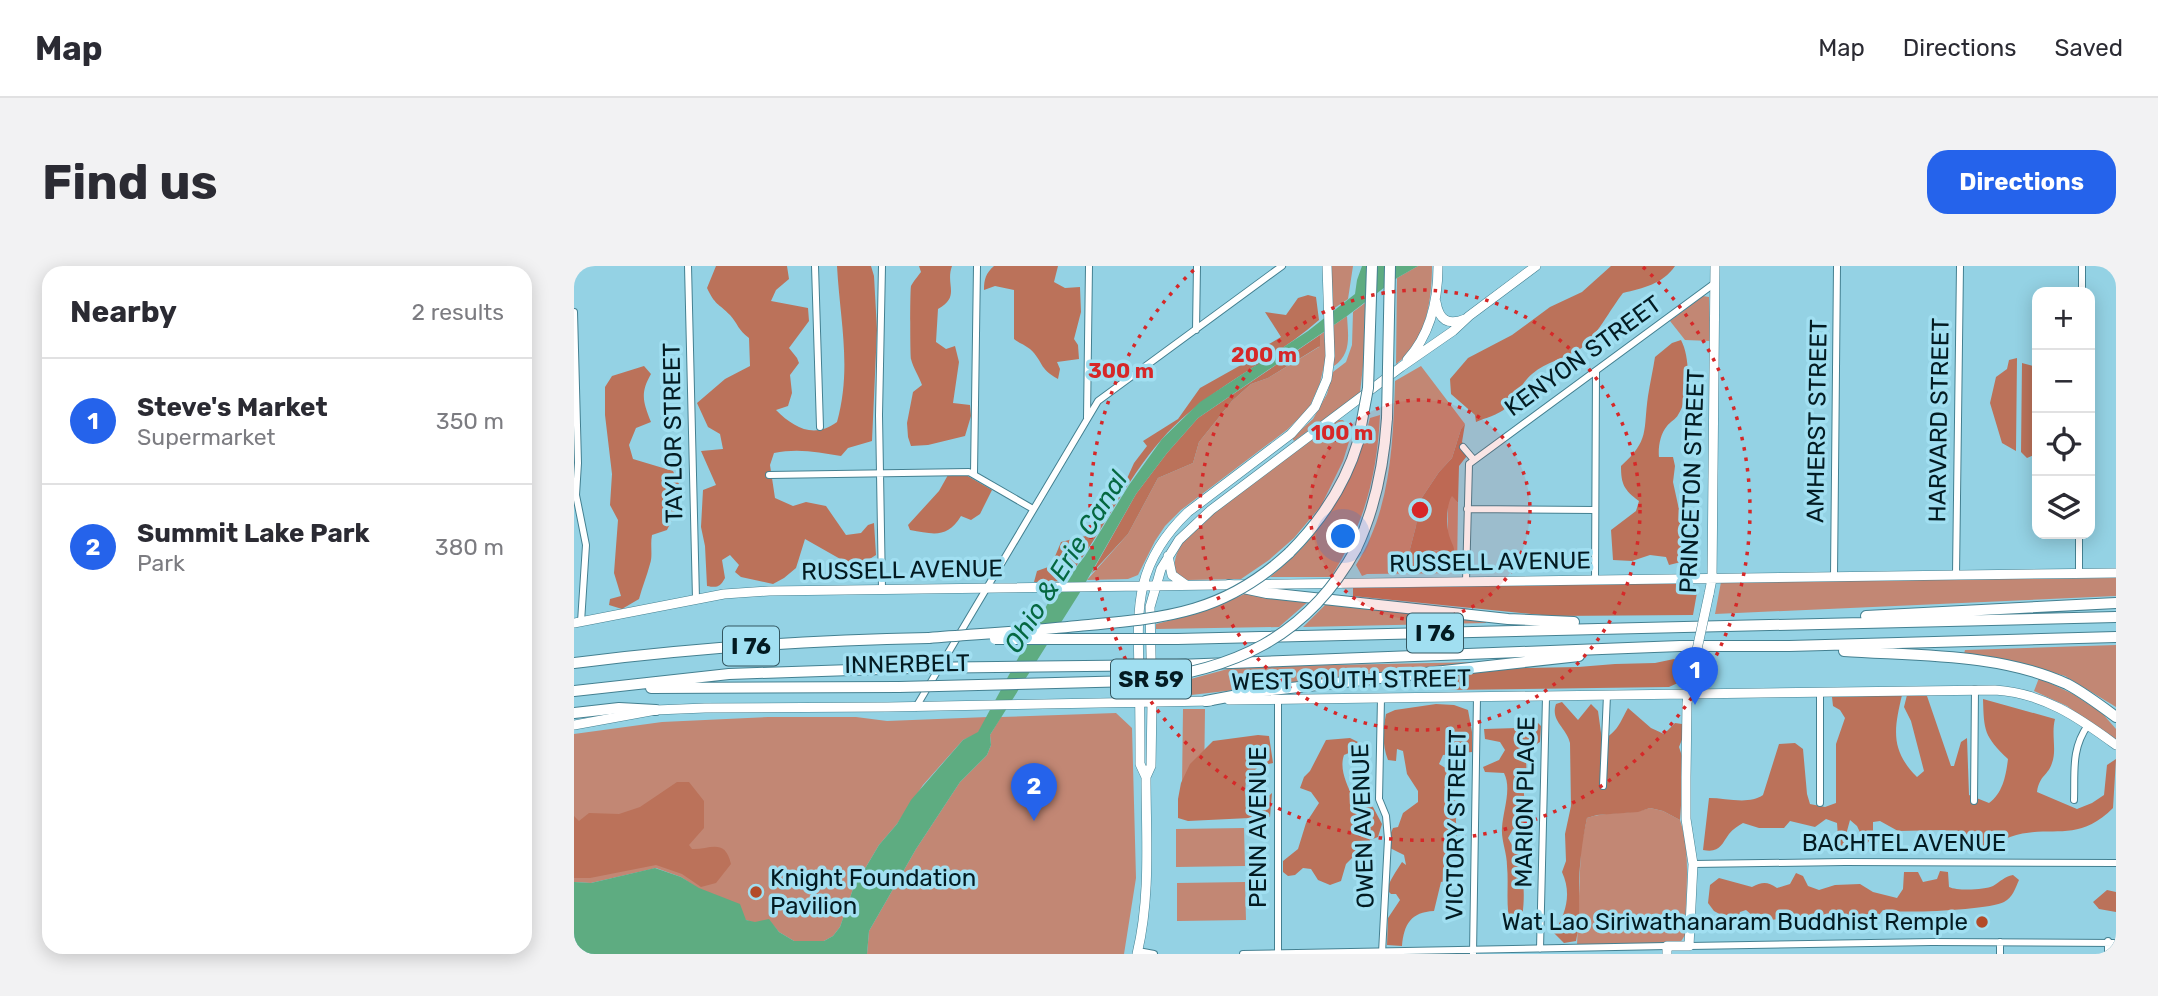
<!DOCTYPE html>
<meta charset="utf-8">
<style>
body{margin:0;font-family:Rubik,sans-serif;background:#f2f2f3;color:#2b2b33}
.controls{position:absolute;right:21px;top:21px;display:grid;overflow:hidden;border-radius:14px;box-shadow:0 4px 18px #0003}
.controls button{width:63px;height:63px;display:grid;place-items:center;padding:0;border:0;border-bottom:2px solid #e1e1e2;background:#fff;color:#2b2b33;font:35px sans-serif}
.you{position:absolute;left:770px;top:271px;width:24px;height:24px;margin:-18px;border:5px solid #fff;border-radius:50%;background:#1a73e8;box-shadow:0 0 0 10px #1a73e833}
.badge{display:grid;place-items:center;width:46px;height:46px;border-radius:50%;background:#2563eb;color:#fff;font-size:23px;font-weight:700}
.pin{position:absolute;translate:-50% -58px;filter:drop-shadow(0 2px 4px #0008)}
.pin::after{content:'';position:absolute;top:37px;width:24px;height:21px;background:inherit;clip-path:polygon(0 0,100% 0,50% 100%)}
.list{margin:0;padding:0;list-style:none}
h2{display:flex;justify-content:space-between;align-items:center;height:91px;margin:0;padding:0 28px;font-size:30px}
h2 small{font-size:23px;font-weight:400;color:#7c7c81}
.list li{display:grid;grid-template-columns:46px 1fr auto;gap:21px;align-items:center;box-sizing:border-box;height:126px;padding:0 28px;border-top:2px solid #e1e1e2}
.list b{display:block;font-size:26px;white-space:nowrap}
.list p{margin:0;font-size:23px;white-space:nowrap;color:#7c7c81}
.list em{font-size:23px;font-style:normal;color:#7c7c81}
.icon{flex:none;width:38px;height:38px;fill:none;stroke:currentColor;stroke-width:2;stroke-linecap:round;stroke-linejoin:round}
.map{position:relative;flex:none;width:1542px;height:688px;overflow:hidden;border-radius:21px}
header{display:flex;align-items:center;gap:42px;box-sizing:border-box;height:98px;padding:0 35px;background:#fff;border-bottom:2px solid #e1e1e2}
header strong{font-size:33px}
nav{display:flex;gap:38px;margin-inline-start:auto;font-size:24px}
.intro{display:flex;align-items:center;justify-content:space-between;box-sizing:border-box;height:168px;padding:0 42px}
h1{margin:0;font-size:49px}
.button{padding:18px 32px;border-radius:21px;background:#2563eb;color:#fff;font-size:24px;font-weight:700}
main{display:flex;gap:42px;padding:0 42px}
aside{flex:1;background:#fff;border-radius:21px;box-shadow:0 4px 18px #0003}
.map>svg:first-child{display:block}
</style>
<header>
<strong>Map</strong>
<nav><a>Map</a><a>Directions</a><a>Saved</a></nav>
</header>
<div class="intro"><h1>Find us</h1><a class="button">Directions</a></div>
<main>
<aside>
<h2>Nearby<small>2 results</small></h2>
<ul class="list">
<li><span class="badge">1</span><div><b>Steve's Market</b><p>Supermarket</p></div><em>350 m</em></li>
<li><span class="badge">2</span><div><b>Summit Lake Park</b><p>Park</p></div><em>380 m</em></li>
</ul>
</aside>
<div class="map">
<svg width="1542" height="688" viewBox="0 0 1542 688">
<rect width="100%" height="100%" fill="#94d2e4"/>
<path fill="#c28774" d="M757 0H779L774 33 759 43Z
M844 0H858C858 33 852 78 822 98L823 12Z
M1129 30 1135 31 1136 75 1111 74 1096 55Z
M791 37 790 91 786 127 720 175 718 172 739 153 753 128 759 106 772 96 778 79 779 46Z
M773 50C774 69 778 88 760 100V59Z
M750 66 752 91 746 117 735 142 714 163 607 244 591 260 581 275 564 309 554 313 513 314 554 268 584 212 619 197 625 176 658 135 677 118 694 112 745 81 746 69Z
M847 100 891 158 887 163 878 192 865 206 845 236 842 260 836 283 839 303 842 306 856 286 863 284 874 290V235L878 229 884 237 883 307 793 308 788 310 782 299C817 243 819 179 821 115Z
M806 149C803 211 790 259 757 311H696C748 270 781 217 796 152Z
M763 154H769L778 166 769 195 747 240 720 272 695 294 667 313 613 314 602 310C595 285 616 267 633 251Z
M1542 312V330L1141 348 1147 316Z
M673 327 736 334 705 361 582 363V358L625 347Z
M754 336 912 353V357L729 361Z
M1542 379V441L1491 410 1467 403 1390 388 1391 384Z
M907 396 617 429H595L582 425 580 422 581 418 613 414 661 401Z
M1465 412 1499 428 1528 447 1542 463V476L1493 440 1460 425Z
M609 443H631L630 521H608Z
M542 447 558 462 562 612 550 688H293L295 665 342 583 386 516 413 489 417 479 416 469 427 451Z
M194 451H282L313 455 414 451 404 467 389 474 349 519 323 558 305 579 279 623 266 661 259 670 250 675H220L205 666 195 654 181 657 172 654 107 611 82 602 17 617 0 616V468L88 456Z
M1076 542 1089 545 1106 554C1118 590 1111 631 1111 669L1106 677 1003 679 1007 580 1013 552C1033 545 1055 549 1076 542Z
M670 562 671 600 602 601V563Z
M671 616 672 654 603 655V617Z"/>
<path fill="#bb725a" d="M142 0H213L215 13 202 24 197 35 234 42 235 55 215 82 223 92 225 97 216 109 218 127 214 140 202 144C220 162 240 173 263 156 278 102 266 55 263 0H297L300 10 303 64 298 175 274 182 267 190C245 186 223 182 200 187L196 199 201 232 219 240 232 236 252 240 272 269 287 267 294 259 300 257 302 289 286 299 268 294 231 273 222 302 210 312 199 318 167 311 161 306 165 299 156 289 148 294 151 312C146 321 143 322 133 320L131 280 127 261 129 224 142 219 127 185 149 183 146 168 134 161 123 137 151 113 176 100 175 72C164 64 164 58 156 49 144 37 141 39 133 22Z
M345 0H378C371 19 387 30 364 43L362 76 372 83 381 80 385 96 379 137 396 139 397 150 391 170 354 179 337 180 334 171 333 157 339 126 348 119C345 110 339 102 337 93 336 87 336 25 337 20 339 16 344 10 347 6Z
M420 0H484L480 16 491 22 506 21 507 46 500 73 504 79 505 93 483 96 486 103 484 113C464 102 470 96 456 83 451 79 445 77 440 73V24L421 20 410 24C410 13 412 7 420 0Z
M1037 0H1101C1089 18 1069 22 1049 27 1037 42 1021 73 1006 83 991 92 972 96 958 108 946 118 943 132 932 142 924 149 911 152 902 156L901 149 877 128 876 113 894 92 938 69 976 41 1008 26Z
M734 29 742 31 745 54C696 97 631 123 588 173 550 216 527 270 491 315L460 316 463 305 477 300 487 276C517 268 525 273 529 239L546 228 560 197 573 180 569 175 604 153 626 122 667 99 665 96 707 71 691 46 712 49 724 32Z
M746 69V80L694 112 677 118 658 135 625 176 619 197 584 212 554 268 517 308 562 228 593 187 624 152Z
M1107 74C1117 93 1116 130 1104 149 1102 153 1096 156 1093 160 1086 168 1084 182 1085 191H1099L1101 200 1099 216 1106 248 1107 296 1095 299 1092 291 1076 289 1058 295 1039 294 1037 264 1062 245 1065 235C1050 224 1047 218 1047 200 1076 174 1069 165 1074 130 1076 117 1079 104 1081 91L1098 77Z
M1443 92 1442 185 1428 177 1416 137 1422 111 1433 103 1435 94Z
M1448 97 1463 101V180L1460 189 1453 192 1447 186Z
M70 100 77 108C66 127 69 136 77 156L62 162 55 179 59 193 99 205 110 229 93 264 78 269C76 279 79 290 76 298 73 310 68 321 65 333L48 343 35 339 36 333 47 330 40 307 44 254 36 239 38 208 31 149V121L38 110Z
M891 158 888 176 896 186 885 200 884 237 878 230C872 238 872 262 876 272 878 279 881 280 880 289L874 290 863 284C850 287 851 293 846 304L842 307 839 303 836 283 842 260 845 236 865 206 878 192 887 163Z
M374 209H392L418 224 406 248 397 254 387 250C373 273 359 268 336 264L334 259 365 225Z
M1111 317 1124 321 1119 349 978 350 779 330V322Z
M1100 393 1109 398 1111 410 1106 416 1095 421 875 424 870 420V408L901 403 1004 401 1041 398 1081 397Z
M1328 429C1320 463 1316 484 1343 511L1350 505 1337 455 1330 441 1333 429 1353 430 1377 500H1380L1387 476 1393 472 1395 529 1415 537C1429 527 1432 509 1434 493 1410 470 1410 465 1409 433L1481 453C1477 468 1483 484 1478 497 1474 510 1466 508 1463 526L1503 543 1518 537 1530 529 1533 499 1542 493 1539 542C1502 579 1477 557 1436 571 1416 578 1413 585 1389 585L1379 570 1371 564 1324 565 1306 555 1299 556V570L1292 579 1283 560 1276 554 1273 565V586L1265 584 1263 557 1252 553 1241 561 1216 555 1210 562H1185L1169 557C1164 560 1159 563 1155 568 1147 579 1146 587 1129 584L1135 532C1152 532 1175 539 1189 529L1205 478 1221 477 1229 483 1233 528 1236 538 1251 541 1262 537V478L1271 452 1266 444 1259 440 1258 431Z
M988 436 1004 454 1017 438 1024 445 1028 474C1044 466 1046 456 1054 442L1077 462 1090 468 1101 457 1108 458 1109 471 1105 481 1110 496 1106 554 1089 545 1076 542 1064 546 1023 549 1013 552C1008 576 1005 600 1005 625 1005 642 1006 658 1002 675L990 677 980 667C992 647 998 628 988 606L992 595 991 568 997 540 996 477C993 462 976 455 982 438Z
M862 438 880 439 894 444 898 466V486L869 489 865 498 878 506 879 511 883 570 870 594V603L875 614 867 616 860 645C837 646 830 658 828 680L813 679 814 652 826 634 822 628H817L813 624C816 613 822 606 828 596L832 599 830 589 816 582V569L819 562 824 561 829 547 844 536V525L833 508 829 485 823 483 822 495 814 494C808 479 809 464 812 448L821 444Z
M964 457 967 460 966 476 956 482 951 491C955 505 949 515 950 528 950 539 955 547 950 558L939 563 934 572 938 579 944 581C949 600 954 644 944 661H937C931 641 935 620 933 600 933 587 927 574 928 562 929 544 938 523 930 507L911 506 909 501 925 494 931 484 926 476 911 473 910 463 943 462Z
M684 469 695 470 699 497 685 500 672 513 671 528 674 537H687L698 527 696 551 614 555 604 552V533L607 517 616 498 639 475Z
M776 472 784 476 782 484 770 489C765 503 773 518 779 532L799 541 808 558 804 571 796 574 798 593 794 597 778 592 772 598 767 615 756 619 744 614 737 603 729 602 721 609 714 610 709 606V595L724 583 732 557 745 537 737 526 726 522 730 511 736 505 752 474Z
M103 516H115L130 535V562L115 579 118 583C135 584 151 571 157 598L142 617 127 621 108 608 82 599 16 612H0V550L5 555 15 547 45 548 66 541Z
M1366 605 1374 606 1375 621C1383 625 1411 624 1419 620 1427 615 1430 611 1439 609L1445 614C1441 623 1439 631 1430 636 1416 644 1326 648 1309 644L1301 654 1236 650 1195 654 1179 650 1172 644 1166 646 1164 653 1160 656 1140 645 1134 637 1136 619 1145 612 1178 621C1188 616 1193 615 1203 622L1216 618 1222 607 1229 610 1234 620 1245 624 1261 619 1286 618 1299 626 1323 632 1329 623 1330 606H1344L1349 616 1363 613Z
M1533 624 1542 626V646L1525 643 1519 636Z"/>
<path fill="#5eac81" d="M788 0H844L823 12 773 50 624 152 593 187 562 228 505 328 416 469 417 479 413 489 386 516 342 583 295 665 293 688H0V616L17 617 81 602 107 611 125 622 166 638 172 654 181 656 195 653 205 666 220 675H250L259 670 266 661 279 623 305 579 323 558 337 534 389 474 404 466 474 337 511 290 555 219 588 173 626 136 734 65 781 28 783 14Z"/>
<g fill="none" stroke-linecap="round" stroke-linejoin="round">
<defs>
<path id="street" d="M114 0 122 333
M241 0 246 161
M308 0 305 149 308 323
M1508 26V0
M0 46 4 197 2 229 12 279 7 356
M622 64 623 0
M513 152 515 0
M889 181 900 194
M400 207 403 0
M195 209 395 206 459 243
M893 243 1021 244
M1505 268V307
M1382 309 1386 0
M1260 310 1263 0
M892 315 895 198 1141 17
M1021 315 1022 105
M1246 426V537
M807 432 805 533 812 550 814 573 808 687
M704 433V688
M342 441 524 135 708 0
M1029 520 1033 429
M1500 534C1501 505 1497 483 1514 459
M1400 535 1401 423
M1119 598 1271 596 1542 597
M1115 680 1358 676 1542 677
M966 683 972 431
M564 685 580 688
M669 688 1093 680
M899 688 903 431
M1426 688V676
M1534 688V675"/>
<path id="secondary" d="M862 36C865 54 874 60 891 53
M833 94C857 68 864 34 864 0
M594 290 598 309 612 319
M1135 328 1138 313 1141 0
M0 357 150 328 195 325 1542 307
M655 434 1421 424C1469 427 1504 451 1542 479
M0 459 82 444 131 442 314 441 637 435
M572 511 577 500 578 436 576 341 587 303 605 274 637 244 827 101 879 65 895 50 962 0
M563 688C577 630 572 570 572 511L566 498C566 467 566 436 565 405 563 337 562 296 614 246L717 168 741 141 753 113 756 90 753 0
M1093 688V680H1115L1119 598 1112 553V511L1113 437 1117 411"/>
<path id="highway" d="M782 283C802 241 810 198 813 152
M715 287C747 255 771 220 784 176
M655 319 693 327 934 353 1000 356
M1292 350 1542 337
M603 373 1542 351
M1270 385C1343 390 1425 387 1493 418 1510 427 1526 439 1542 451
M0 397C118 382 236 374 355 372
M603 399 1106 380H1215L1542 371
M77 422 325 421
M0 425 155 408 337 402
M632 435 680 426 1005 390
M0 447 45 442 82 444"/>
</defs>
<use href="#street" stroke="#448091" stroke-width="8"/>
<use href="#secondary" stroke="#448091" stroke-width="10"/>
<use href="#highway" stroke="#448091" stroke-width="12"/>
<use href="#street" stroke="#fff" stroke-width="6"/>
<use href="#secondary" stroke="#fff" stroke-width="9"/>
<use href="#highway" stroke="#fff" stroke-width="10"/>
<defs>
<path id="secondary-bridge" d="M1117 411 1135 328"/>
<path id="highway-bridge" d="M813 152 816 0
M784 176 794 122 798 0
M355 372C405 368 454 365 504 360 589 352 648 349 715 287
M421 373H603
M337 402 603 399
M325 421 561 415C658 405 733 372 782 283"/>
</defs>
<use href="#secondary-bridge" stroke="#448091" stroke-width="10" stroke-linecap="butt"/>
<use href="#highway-bridge" stroke="#448091" stroke-width="12" stroke-linecap="butt"/>
<use href="#secondary-bridge" stroke="#fff" stroke-width="9"/>
<use href="#highway-bridge" stroke="#fff" stroke-width="10"/>
</g>
<circle cx="846" cy="244" r="110" fill="#d62828" fill-opacity=".12"/>
<g fill="none" stroke="#d62828" stroke-width="3.5" stroke-dasharray="3.5 7">
<circle cx="846" cy="244" r="110"/>
<circle cx="846" cy="244" r="220"/>
<path d="M1069 1A330 330 0 1 1 623 1"/>
</g>
<g fill="#b34b28" stroke="#a1dff1" stroke-width="2.5">
<circle cx="182" cy="626" r="7"/>
<circle cx="1408" cy="656" r="7"/>
</g>
<g text-anchor="middle" dominant-baseline="central" stroke-width="7" stroke-linejoin="round" paint-order="stroke">
<g fill="#a1dff1" stroke="#325660" stroke-width="2">
<rect x="833" y="347.5" width="56" height="39" rx="5"/>
<rect x="149" y="360.5" width="56" height="39" rx="5"/>
<rect x="537" y="393.5" width="80" height="39" rx="5"/>
</g>
<g font-size="23" font-weight="bold" fill="#031b22">
<text x="861" y="367">I 76</text>
<text x="177" y="380">I 76</text>
<text x="577" y="413">SR 59</text>
</g>
<g font-size="24" fill="#031b22" stroke="#a1dff1">
<text transform="translate(1009 90) rotate(-36)">KENYON STREET</text>
<text transform="translate(1365 154) rotate(-89)">HARVARD STREET</text>
<text transform="translate(1243 155) rotate(-89)">AMHERST STREET</text>
<text transform="translate(99 167) rotate(-91)">TAYLOR STREET</text>
<text transform="translate(1118 215) rotate(-88)">PRINCETON STREET</text>
<text transform="translate(916 296) rotate(-1)">RUSSELL AVENUE</text>
<text transform="translate(328 304) rotate(-1)">RUSSELL AVENUE</text>
<text transform="translate(333 398) rotate(-1)">INNERBELT</text>
<text transform="translate(777 414) rotate(-1)">WEST SOUTH STREET</text>
<text transform="translate(951 536) rotate(-89)">MARION PLACE</text>
<text transform="translate(882 559) rotate(-89)">VICTORY STREET</text>
<text transform="translate(789 560) rotate(-92)">OWEN AVENUE</text>
<text transform="translate(684 561) rotate(-90)">PENN AVENUE</text>
<text x="1330" y="577">BACHTEL AVENUE</text>
</g>
<g font-size="24" fill="#031b22" stroke="#a1dff1" text-anchor="start">
<text x="196" y="612">Knight Foundation<tspan x="196" dy="28">Pavilion</tspan></text>
<text x="1394" y="656" text-anchor="end">Wat Lao Siriwathanaram Buddhist Remple</text>
</g>
<g font-size="26" font-style="italic" fill="#056841" stroke="#a1dff1">
<text transform="translate(492 296) rotate(-58)">Ohio &amp; Erie Canal</text>
</g>
</g>
<circle cx="846" cy="244" r="10" fill="#d62828" stroke="#a1dff1" stroke-width="3.5"/>
<g font-size="21" text-anchor="middle" font-weight="bold" fill="#d62828" stroke="#a1dff1" stroke-width="7" stroke-linejoin="round" paint-order="stroke">
<text x="690" y="96">200 m</text>
<text x="547" y="112">300 m</text>
<text x="768" y="174">100 m</text>
</g>
</svg>
<div class="controls">
<button>+</button>
<button>−</button>
<button><svg class="icon" aria-label="locate" viewBox="0 0 24 24"><circle cx="12" cy="12" r="6"/><path d="M12 2v4M12 18v4M2 12h4M18 12h4"/></svg></button>
<button><svg class="icon" aria-label="layers" viewBox="0 0 24 24"><path d="M12 4l9 5-9 5-9-5zM3 14l9 5 9-5"/></svg></button>
</div>
<div class="you"></div>
<div class="pin badge" style="left:1121px;top:439px">1</div>
<div class="pin badge" style="left:460px;top:555px">2</div>
</div>
</main>
